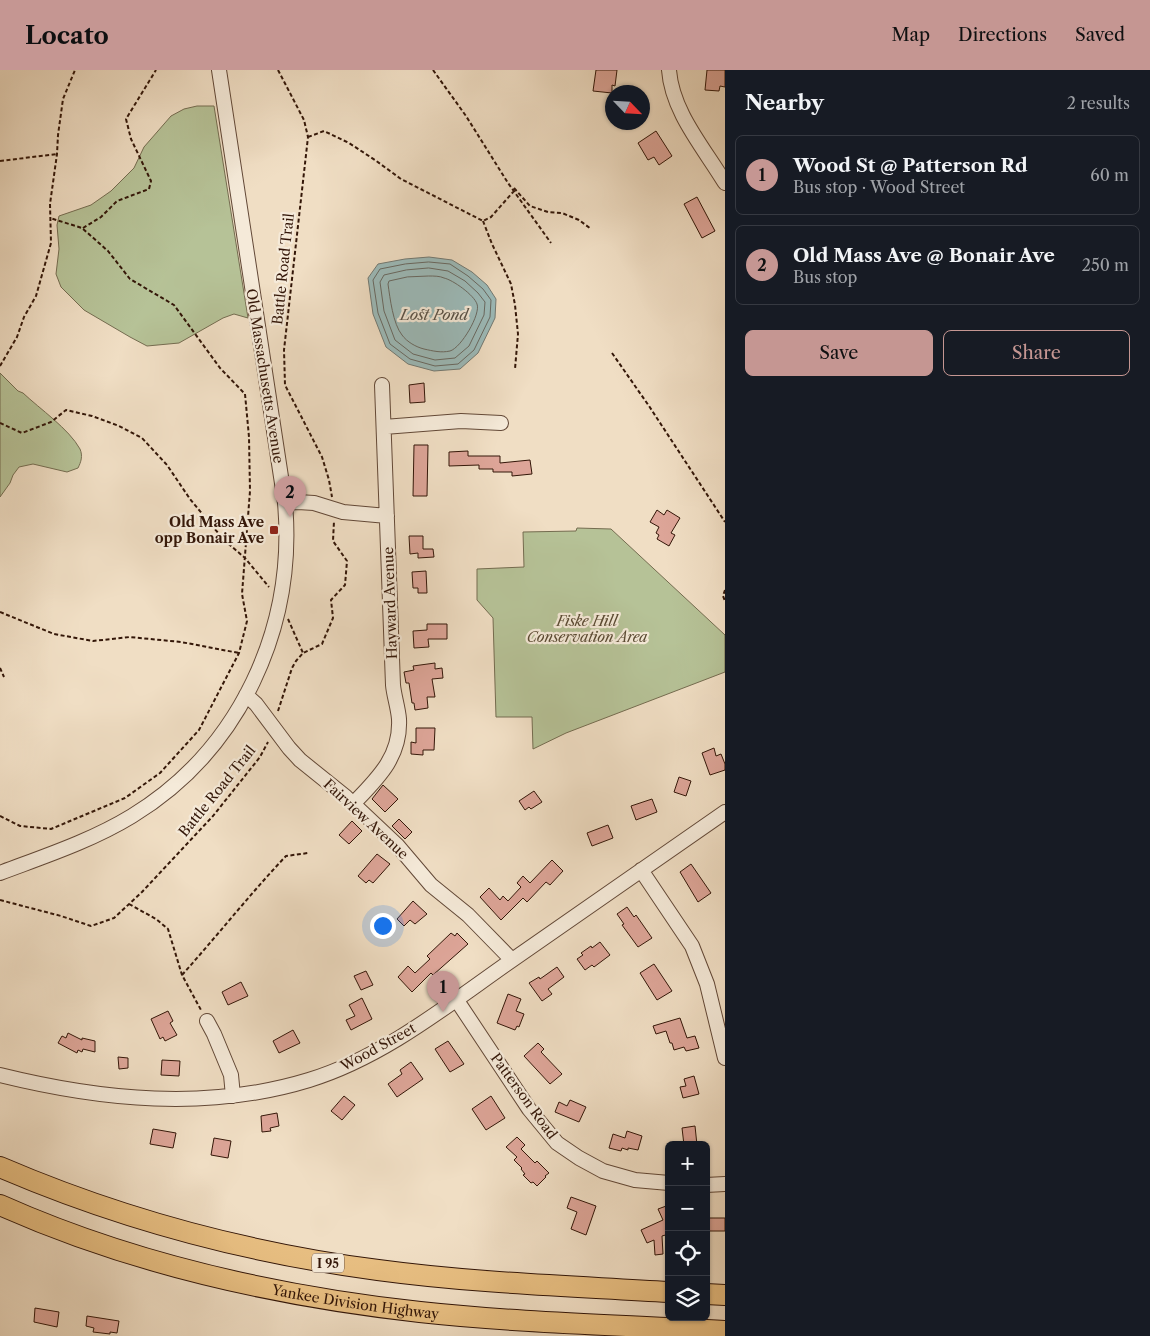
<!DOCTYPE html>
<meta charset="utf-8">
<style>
body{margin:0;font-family:"Libre Caslon Text",serif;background:#20242c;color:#f1f3f6}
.controls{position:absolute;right:15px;bottom:15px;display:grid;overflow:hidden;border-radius:8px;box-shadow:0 1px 4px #0004}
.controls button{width:45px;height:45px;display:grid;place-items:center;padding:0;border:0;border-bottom:1px solid #363941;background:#171b24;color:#f1f3f6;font:25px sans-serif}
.compass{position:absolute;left:605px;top:15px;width:45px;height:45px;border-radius:50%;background:#171b24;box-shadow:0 1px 4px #0004;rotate:115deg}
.you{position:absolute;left:382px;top:855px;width:18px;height:18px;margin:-12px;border:4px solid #fff;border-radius:50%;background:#1a73e8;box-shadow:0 0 0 8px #1a73e833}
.badge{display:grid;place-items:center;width:32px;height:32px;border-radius:50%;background:#c59692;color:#111;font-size:16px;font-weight:700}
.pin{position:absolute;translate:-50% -41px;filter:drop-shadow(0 1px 2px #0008)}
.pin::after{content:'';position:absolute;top:26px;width:18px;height:15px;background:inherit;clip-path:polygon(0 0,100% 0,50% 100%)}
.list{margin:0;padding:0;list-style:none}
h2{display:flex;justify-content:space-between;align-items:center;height:65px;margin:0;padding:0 20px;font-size:21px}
h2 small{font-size:16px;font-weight:400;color:#9ea1a6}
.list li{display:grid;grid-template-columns:32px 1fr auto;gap:15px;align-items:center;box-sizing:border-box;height:80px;margin:0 10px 10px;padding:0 10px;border:1px solid #363941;border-radius:8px}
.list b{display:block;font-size:19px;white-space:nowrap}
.list p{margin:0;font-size:16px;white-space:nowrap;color:#9ea1a6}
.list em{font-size:16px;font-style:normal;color:#9ea1a6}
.actions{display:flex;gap:10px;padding:15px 20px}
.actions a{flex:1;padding:11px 0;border:1px solid #c59692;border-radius:8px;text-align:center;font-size:18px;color:#c59692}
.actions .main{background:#c59692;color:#111}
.icon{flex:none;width:28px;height:28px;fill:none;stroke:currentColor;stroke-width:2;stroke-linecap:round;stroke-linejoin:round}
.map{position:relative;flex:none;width:725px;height:1266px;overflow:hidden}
header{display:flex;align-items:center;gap:30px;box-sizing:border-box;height:70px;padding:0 25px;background:#c59692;color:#111}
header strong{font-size:24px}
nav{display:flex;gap:28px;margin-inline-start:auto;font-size:18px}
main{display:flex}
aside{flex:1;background:#171b24}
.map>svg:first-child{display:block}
</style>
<header>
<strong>Locato</strong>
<nav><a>Map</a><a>Directions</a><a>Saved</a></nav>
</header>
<main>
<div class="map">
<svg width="725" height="1266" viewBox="0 0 725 1266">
<rect width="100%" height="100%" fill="#f0dec4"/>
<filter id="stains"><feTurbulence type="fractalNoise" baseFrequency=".004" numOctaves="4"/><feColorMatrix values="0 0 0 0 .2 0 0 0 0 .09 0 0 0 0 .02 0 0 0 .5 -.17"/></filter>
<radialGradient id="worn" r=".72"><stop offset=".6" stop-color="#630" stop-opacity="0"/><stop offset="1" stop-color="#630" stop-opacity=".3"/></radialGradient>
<path fill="#b6c297" stroke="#746c50" d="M197 36H214L248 248 234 244 223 248 179 273 147 276 130 267 84 240 61 217 56 204 59 179 57 155 59 146 91 135 111 121 134 98 144 77 171 46 184 39Z
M0 303 18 321 23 323C40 339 69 359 80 379 83 386 81 392 78 398L67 402 33 394 19 397 13 405 10 413 0 427Z
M577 458 611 459 725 565V602L566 663 533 679 532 647H496L493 548 477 530V499L524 497 523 462 576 461Z"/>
<path fill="#9cbbba" stroke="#727973" d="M429 187 452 190 472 202 487 215 496 229 495 248 478 283 460 299 434 301 408 294 386 277 373 244 368 208 378 194 405 189Z"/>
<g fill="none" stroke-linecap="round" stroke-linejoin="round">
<path stroke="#686861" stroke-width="1" d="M429 192 450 194 468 206 483 219 491 230 490 247 474 280 458 294 435 296 410 289 390 274 378 243 373 210 380 199 405 194Z
M429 198 448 201 465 211 478 223 485 232 484 245 469 276 455 288 435 290 413 284 395 270 384 241 380 212 384 205 406 200Z
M429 206C434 206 440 206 444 208 453 210 474 225 477 234 481 244 461 278 450 281 441 283 433 281 424 279 416 277 407 272 402 265 393 254 390 228 388 214L389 211 407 207Z"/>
</g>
<path fill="#dda598" stroke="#331608" d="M596 0H617L615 16 612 15V23L593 21Z
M707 0H725V17L720 16 719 21 705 20Z
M656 61 672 86 659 95 654 87 648 90 638 73Z
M697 127 715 161 702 168 684 134Z
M424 313 425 332 410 333 409 315Z
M414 375H428L427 426H413Z
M468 381V386H500V393L530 390 532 404 512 406V402H493V399H479V395L449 396V382Z
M657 440 664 445 667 440 680 448 671 463 675 465 669 476 657 469 659 465 656 463 659 457 650 452Z
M409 466H423V479H433L434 487 418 488V483L410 484Z
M426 501 427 523H418V518H413L412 502Z
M427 554H447V569H428L429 577 414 578 413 561 427 560Z
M435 593V599L442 598 443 608 432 609 435 627H427L428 638 415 640 414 633H412L409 613H406L404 602 414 600 413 596Z
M416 658H435L434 680H423V685L411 684V672L416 673Z
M714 678 716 686 721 684 725 694V700L710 705 702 683Z
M679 707 691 711 686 726 674 722Z
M383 715 398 729 385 742 372 729Z
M534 721 542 732 531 739 529 737 525 740 519 731Z
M652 729 657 742 636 750 631 736Z
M399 749 412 762 405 769 392 756Z
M352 751 362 761 349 774 339 765Z
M608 755 613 768 592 776 587 763Z
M377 784 390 794 373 813 369 810 366 813 358 806Z
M552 790 563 801 550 815 546 812 527 832 523 828 501 850 480 827 489 818 500 830 503 826 508 831 521 817 517 813 523 806 530 813Z
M691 794 711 823 698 832 680 802Z
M413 831 427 844 415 854 410 850 404 856 397 849Z
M627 837 634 847 636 845 652 868 638 877 622 855 624 854 617 844Z
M451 863 455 866 457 863 468 874 433 905 431 903 412 922 398 907 408 896 415 903 430 889 427 886Z
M600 872 610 885 594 897 592 895 585 900 577 889 583 885 581 883 591 876 592 878Z
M654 894 672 921 657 930 640 903Z
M557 897 564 907 548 919 552 924 542 931 529 913 539 907 540 909Z
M366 901 373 915 361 920 354 906Z
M241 912 248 926 228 935 222 922Z
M508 924 521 929 516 941 524 944 519 957 517 956 515 960 497 953Z
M362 928 372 949 351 960 346 950 355 946 349 935Z
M168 941 173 951 170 953 177 965 165 971 163 967 160 969 151 949Z
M680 948 687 968 695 966 699 978 686 981 684 977 674 980 672 973H670L666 961 656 964 653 956Z
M293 960 300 973 279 983 273 971Z
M68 963 82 970V968L95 971V982L83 979 82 982 78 980 77 983 58 973 62 966 66 968Z
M448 971 464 994 450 1002 435 979Z
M538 973 544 979 541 982 562 1004 550 1014 524 986Z
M118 987 128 988V998L119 999Z
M162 990 180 991 179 1006 161 1005Z
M411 992 423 1009 397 1027 388 1014 402 1004 400 1000Z
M694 1006 699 1024 683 1028 680 1017 686 1016 684 1009Z
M344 1026 355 1035 342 1050 331 1041Z
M491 1026 505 1048 486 1060 472 1039Z
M570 1030 586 1037 579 1052 555 1042 559 1032 567 1036Z
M277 1043 279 1056 270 1058 271 1061 262 1062 261 1046Z
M695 1056 697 1075H684L682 1058Z
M153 1059 176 1063 173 1078 150 1074Z
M627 1061 642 1066 638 1080 628 1078V1080L622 1078 621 1081 609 1078 613 1064 625 1068Z
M517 1067 525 1075 521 1079 535 1093 537 1091 549 1103 545 1106 546 1107 537 1116 533 1112 531 1113 523 1105 525 1104 521 1099 522 1098 514 1090 517 1087 506 1077Z
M214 1068 231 1071 228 1088 211 1085Z
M571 1127 596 1136 586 1165 571 1159 577 1142 567 1138Z
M669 1135V1164L662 1166 663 1184 655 1185 654 1170 647 1173 641 1160 663 1150 658 1139Z
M706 1148H725V1161H706Z
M35 1238 59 1242 57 1257 34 1252Z
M87 1246 119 1251 117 1263 110 1262V1264L93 1262 94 1258 86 1256Z"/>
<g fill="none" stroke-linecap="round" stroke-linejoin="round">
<defs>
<path id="minor" d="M669 0C672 42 704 78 725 113
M384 357 461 351 501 353
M285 433 298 432 314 433 343 442 387 446
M246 625 256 634 289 678 300 690 346 727 397 775 431 815 468 845 512 890
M353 734C377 709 401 687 399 649 398 637 394 626 393 615L382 315
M641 800 692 876 707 914 725 988
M0 803C45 786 91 771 132 746 240 680 296 558 285 433L219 0
M456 929 529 1039 557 1073 579 1088 603 1101 635 1110 669 1113
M207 951 214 964 231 1005 233 1026
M0 1005C101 1030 208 1041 309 1010 381 988 444 938 505 895 578 844 652 793 725 742
M706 1115 725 1114"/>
<g id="highway">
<path d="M0 1097C121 1149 248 1183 378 1200 474 1213 572 1216 669 1222"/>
<path id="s1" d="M0 1135C132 1194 276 1226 420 1242 521 1253 623 1255 725 1261"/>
<path d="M706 1224 725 1225"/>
</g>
</defs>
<use href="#minor" stroke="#624837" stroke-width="16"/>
<use href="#highway" stroke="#331608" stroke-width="22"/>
<path stroke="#331608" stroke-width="2" stroke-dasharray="4 2.5" stroke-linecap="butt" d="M278 0 304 50 308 67 284 280 285 315 322 387 329 410 332 427
M433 0 466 46 508 113 551 173
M308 67 324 61 349 73 375 90 401 109 483 151 491 147 514 121
M0 91 57 84
M514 118 530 136 548 142 562 143 579 150 591 159
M483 151 492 174 511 214 515 235 518 264 515 299
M83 158 101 147 117 131 149 119 151 111 131 69 126 49 156 0
M612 283 649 336 725 452
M0 296 17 267 24 247 36 226 51 173 50 134 57 84 58 65 63 29 75 0
M0 353 22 363 51 352 66 340 92 346 119 356 142 368 167 395 190 429 224 470 245 488 269 517
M725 520 723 526 725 531
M0 542 54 564 93 571 130 567 181 572 239 583
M288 549 303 583
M0 598 4 607
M278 641 292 598 296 591 303 583 322 574 333 548 331 530 345 515 347 491 333 471 334 451
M0 746 20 756 51 759 125 728 160 703 199 660 239 583 247 551 242 524 250 421 249 367 245 324 220 298 174 235 130 209 108 181 82 158 50 148
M0 830 61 846 91 856 114 848 142 822 213 746 260 687 268 672
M129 834 156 849 168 859 182 905 201 940
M182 905C217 866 250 824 286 786L308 783"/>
<use href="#minor" stroke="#f5ead9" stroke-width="14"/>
<use href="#highway" stroke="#e8bf82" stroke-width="20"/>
</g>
<rect fill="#8f2418" stroke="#f5ead9" stroke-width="2" x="269" y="455" width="10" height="10" rx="2.5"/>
<g text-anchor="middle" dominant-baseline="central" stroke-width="4.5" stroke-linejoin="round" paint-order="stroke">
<rect fill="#f5ead9" stroke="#6d5647" stroke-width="1" x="312" y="1183.5" width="32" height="19" rx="4"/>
<g font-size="12" font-weight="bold" fill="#331608">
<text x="328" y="1193">I 95</text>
</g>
<g font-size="14" fill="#331608" stroke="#f5ead9">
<text transform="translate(283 199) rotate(-84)">Battle Road Trail</text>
<text transform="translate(265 306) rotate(81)">Old Massachusetts Avenue</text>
<text transform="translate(390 533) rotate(-92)">Hayward Avenue</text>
<text transform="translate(217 721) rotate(-51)">Battle Road Trail</text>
<text transform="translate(366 749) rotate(43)">Fairview Avenue</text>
<text transform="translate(378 977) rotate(-29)">Wood Street</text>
<text transform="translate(524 1026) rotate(54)">Patterson Road</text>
<text stroke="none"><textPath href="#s1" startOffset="370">Yankee Division Highway</textPath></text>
</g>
<g font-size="14" font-weight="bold" fill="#331608" stroke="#f5ead9" text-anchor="end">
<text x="264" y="452">Old Mass Ave<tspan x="264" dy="16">opp Bonair Ave</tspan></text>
</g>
<g font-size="14" font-style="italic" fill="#5a4a33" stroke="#f5ead9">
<text x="587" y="551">Fiske Hill<tspan x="587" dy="16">Conservation Area</tspan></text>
</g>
<g font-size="15" font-style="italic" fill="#585046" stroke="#f5ead9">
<text x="434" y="244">Lost Pond</text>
</g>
</g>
<rect width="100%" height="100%" filter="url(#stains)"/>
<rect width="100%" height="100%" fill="url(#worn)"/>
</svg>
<div class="controls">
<button>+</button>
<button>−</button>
<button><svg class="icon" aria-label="locate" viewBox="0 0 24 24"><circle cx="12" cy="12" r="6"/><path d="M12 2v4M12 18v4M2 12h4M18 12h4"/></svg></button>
<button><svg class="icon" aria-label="layers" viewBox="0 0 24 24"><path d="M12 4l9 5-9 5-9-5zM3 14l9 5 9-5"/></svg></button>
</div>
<svg class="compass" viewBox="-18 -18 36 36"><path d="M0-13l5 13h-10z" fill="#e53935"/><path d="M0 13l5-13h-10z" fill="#9ea1a6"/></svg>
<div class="you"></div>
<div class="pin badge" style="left:443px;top:942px">1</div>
<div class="pin badge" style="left:290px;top:447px">2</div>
</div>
<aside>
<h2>Nearby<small>2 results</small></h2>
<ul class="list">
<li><span class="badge">1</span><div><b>Wood St @ Patterson Rd</b><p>Bus stop · Wood Street</p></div><em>60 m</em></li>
<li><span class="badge">2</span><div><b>Old Mass Ave @ Bonair Ave</b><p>Bus stop</p></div><em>250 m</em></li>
</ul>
<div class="actions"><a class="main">Save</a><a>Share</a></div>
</aside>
</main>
